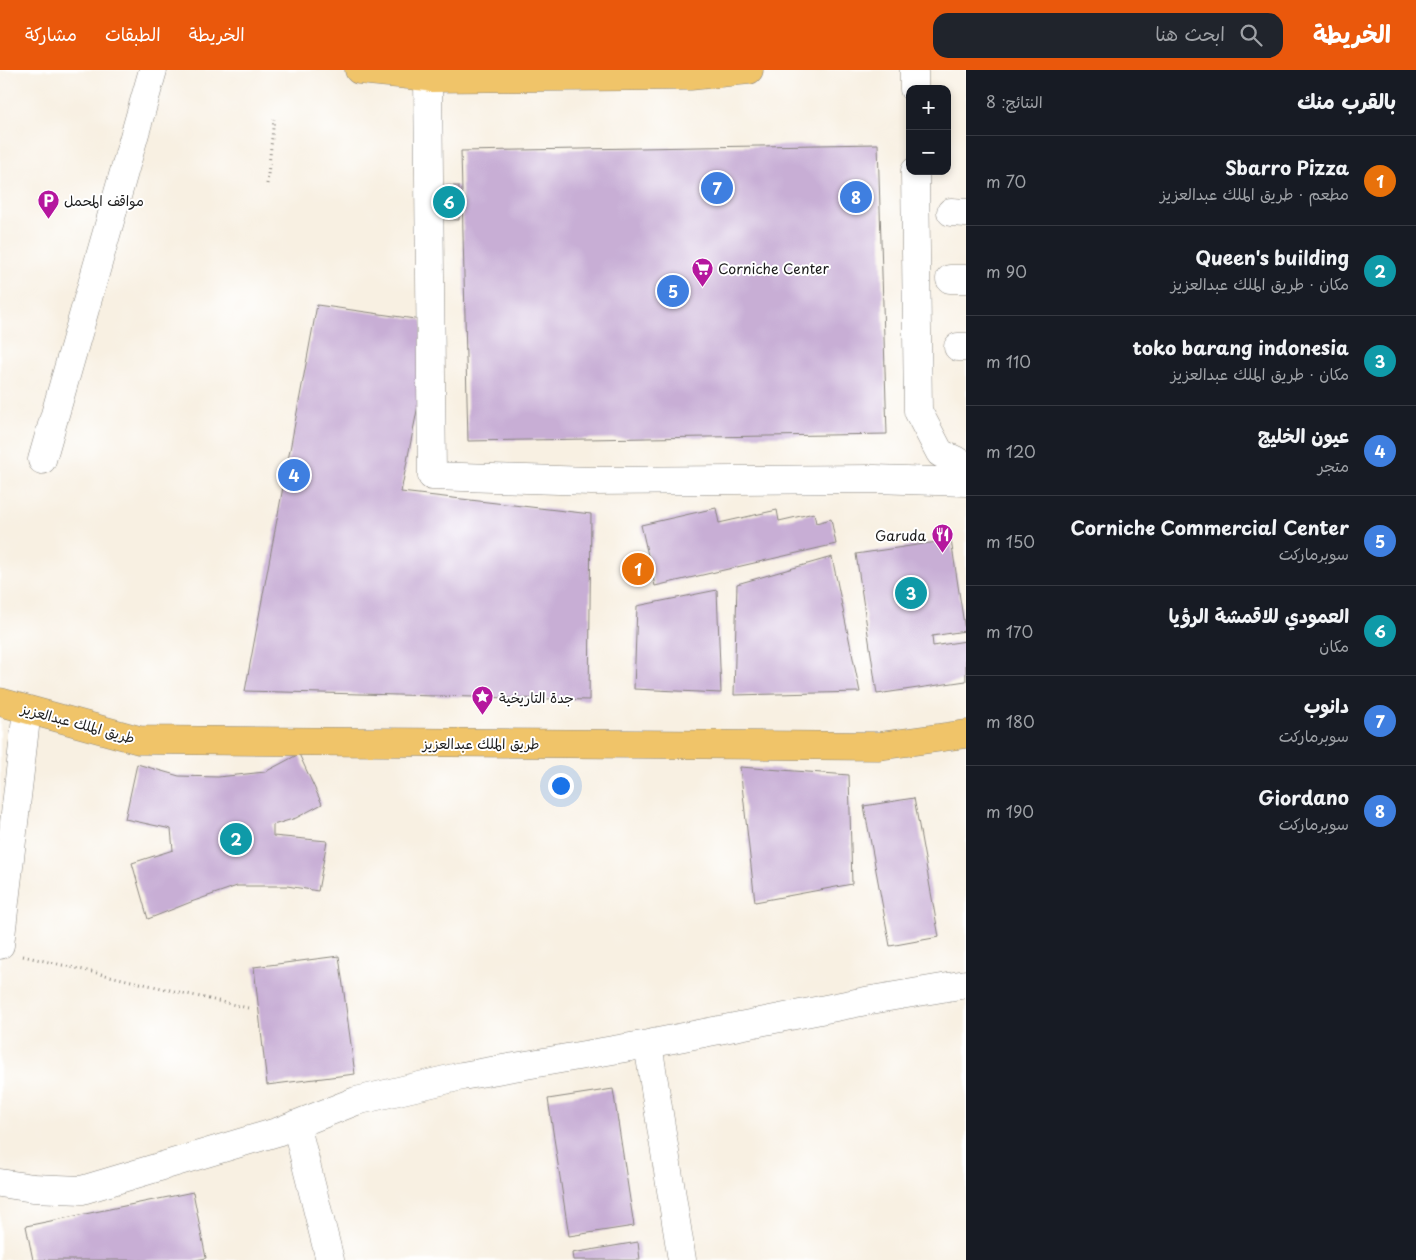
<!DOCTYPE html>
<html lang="ar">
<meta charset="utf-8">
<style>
body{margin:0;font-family:"Playpen Sans","Playpen Sans Arabic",sans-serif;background:#20242c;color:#f1f3f6;direction:rtl}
.controls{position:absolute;right:15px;top:15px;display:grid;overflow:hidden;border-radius:10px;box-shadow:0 2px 8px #0003}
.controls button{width:45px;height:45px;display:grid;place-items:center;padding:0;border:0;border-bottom:1px solid #363941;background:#171b24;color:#f1f3f6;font:25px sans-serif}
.you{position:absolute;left:560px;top:715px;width:18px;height:18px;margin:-12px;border:4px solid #fff;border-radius:50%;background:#1a73e8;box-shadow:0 0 0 8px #1a73e833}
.badge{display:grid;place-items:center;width:32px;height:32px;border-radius:50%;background:#ea580c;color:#fff;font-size:16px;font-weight:700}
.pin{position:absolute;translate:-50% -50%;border:2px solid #fff;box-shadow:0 1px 5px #0006}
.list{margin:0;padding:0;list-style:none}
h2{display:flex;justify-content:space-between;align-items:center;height:65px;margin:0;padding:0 20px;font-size:21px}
h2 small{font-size:16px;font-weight:400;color:#9ea1a6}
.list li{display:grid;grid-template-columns:32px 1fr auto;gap:15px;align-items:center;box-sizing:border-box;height:90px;padding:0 20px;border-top:1px solid #363941}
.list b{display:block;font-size:19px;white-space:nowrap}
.list p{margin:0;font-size:16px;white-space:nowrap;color:#9ea1a6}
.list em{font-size:16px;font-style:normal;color:#9ea1a6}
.icon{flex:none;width:28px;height:28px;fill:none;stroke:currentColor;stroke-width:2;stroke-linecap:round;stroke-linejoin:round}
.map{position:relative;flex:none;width:966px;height:1190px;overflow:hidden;direction:ltr}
header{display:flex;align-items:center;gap:30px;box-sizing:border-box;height:70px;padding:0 25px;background:#ea580c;color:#fff}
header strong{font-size:24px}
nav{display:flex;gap:28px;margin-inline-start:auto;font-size:18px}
.search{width:350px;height:45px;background:#20242c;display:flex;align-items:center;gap:12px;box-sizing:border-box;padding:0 18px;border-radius:15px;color:#9ea1a6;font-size:19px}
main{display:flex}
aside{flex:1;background:#171b24}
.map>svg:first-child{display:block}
</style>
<header>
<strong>الخريطة</strong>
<div class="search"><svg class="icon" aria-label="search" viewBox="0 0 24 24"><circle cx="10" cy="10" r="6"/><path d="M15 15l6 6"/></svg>ابحث هنا</div>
<nav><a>الخريطة</a><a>الطبقات</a><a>مشاركة</a></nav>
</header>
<main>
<aside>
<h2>بالقرب منك<small>النتائج: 8</small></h2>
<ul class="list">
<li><span class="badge" style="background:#e8710a">1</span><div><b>Sbarro Pizza</b><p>مطعم · طريق الملك عبدالعزيز</p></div><em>70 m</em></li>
<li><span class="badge" style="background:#0f9aa8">2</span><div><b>Queen's building</b><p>مكان · طريق الملك عبدالعزيز</p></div><em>90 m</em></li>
<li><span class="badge" style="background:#0f9aa8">3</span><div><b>toko barang indonesia</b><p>مكان · طريق الملك عبدالعزيز</p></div><em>110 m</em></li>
<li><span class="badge" style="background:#3f7fe0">4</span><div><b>عيون الخليج</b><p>متجر</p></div><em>120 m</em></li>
<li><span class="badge" style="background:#3f7fe0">5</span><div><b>Corniche Commercial Center</b><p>سوبرماركت</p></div><em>150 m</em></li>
<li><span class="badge" style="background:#0f9aa8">6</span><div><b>العمودي للاقمشة الرؤيا</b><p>مكان</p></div><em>170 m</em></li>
<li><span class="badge" style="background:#3f7fe0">7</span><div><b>دانوب</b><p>سوبرماركت</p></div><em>180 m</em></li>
<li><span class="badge" style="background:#3f7fe0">8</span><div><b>Giordano</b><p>سوبرماركت</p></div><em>190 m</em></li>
</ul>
</aside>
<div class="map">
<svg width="966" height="1190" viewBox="0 0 966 1190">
<rect width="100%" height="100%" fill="#fff"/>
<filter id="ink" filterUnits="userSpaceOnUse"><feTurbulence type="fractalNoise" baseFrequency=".02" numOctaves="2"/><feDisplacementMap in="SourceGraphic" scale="10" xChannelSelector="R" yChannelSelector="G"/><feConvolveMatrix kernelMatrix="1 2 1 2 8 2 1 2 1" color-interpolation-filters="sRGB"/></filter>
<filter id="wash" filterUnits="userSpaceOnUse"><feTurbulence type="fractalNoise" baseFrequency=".0096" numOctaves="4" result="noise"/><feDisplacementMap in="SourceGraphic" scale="20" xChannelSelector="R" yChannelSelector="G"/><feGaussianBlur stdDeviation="1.12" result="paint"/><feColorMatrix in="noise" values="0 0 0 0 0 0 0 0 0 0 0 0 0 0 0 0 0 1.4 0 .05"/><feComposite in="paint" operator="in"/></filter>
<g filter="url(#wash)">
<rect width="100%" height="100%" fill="#f8f0e2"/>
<g id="blocks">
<path fill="#c8aed5" d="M878 74 887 364 468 371 461 81Z
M438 116H459V150L439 149Z
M317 235 422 250 429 279 401 422 591 444 589 630 245 621Z
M716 438 719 453 777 440 779 451 814 443 816 453 831 449 836 474 655 516 641 455Z
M951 470 965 561 932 566 933 576 966 571V611L877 624 856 484Z
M832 487 860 622 734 625 737 514Z
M717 520 721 623 634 619 637 536Z
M299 684 322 734 296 748 273 755V766L327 771 318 821 287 816H237L191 832 148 849 132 793 173 780 171 759 125 749 137 694 179 706 218 707 265 702Z
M740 697 849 705 852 814 755 832Z
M914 728 939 867 890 876 864 736Z
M339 886 355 1004 267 1015 254 897Z
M613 1019 634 1156 569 1166 548 1029Z
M193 1122 206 1188 195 1190H33L26 1156Z
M638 1172 640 1190H573L572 1183Z"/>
</g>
</g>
<g filter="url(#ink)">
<use href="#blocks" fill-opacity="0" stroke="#8a867f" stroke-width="1"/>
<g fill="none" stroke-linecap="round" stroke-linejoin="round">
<defs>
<path id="minor" d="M914 0V19
M428 7 432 406 591 411 875 409 966 412
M915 101 918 341 940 383 966 395
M951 142 966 143
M950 209H966
M958 277H966
M42 390 153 0
M0 875 27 640
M648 974 682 1190
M296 1054 330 1190
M0 1113 33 1118 82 1120 277 1062 356 1031 462 1006 648 974 871 930 966 914"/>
<path id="major" d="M359 0 428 7 430 8 690 6 749 0
M0 632 139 670 879 676 966 664"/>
</defs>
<use href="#minor" stroke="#8a867f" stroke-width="29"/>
<use href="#major" stroke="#8a867f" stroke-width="29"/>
<path stroke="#8a867f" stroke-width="3" stroke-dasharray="1 4" stroke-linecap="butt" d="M267 114 274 49
M23 886 248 938"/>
<use href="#minor" stroke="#fff" stroke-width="28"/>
<use href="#major" stroke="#f0c469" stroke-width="28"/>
</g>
</g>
<defs>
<symbol id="parking-pin" viewBox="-11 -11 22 30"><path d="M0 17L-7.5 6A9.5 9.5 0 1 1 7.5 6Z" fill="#b5179e" stroke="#fff"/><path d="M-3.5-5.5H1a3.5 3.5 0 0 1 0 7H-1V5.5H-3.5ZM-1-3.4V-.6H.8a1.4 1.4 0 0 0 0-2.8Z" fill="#fff"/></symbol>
<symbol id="supermarket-pin" viewBox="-11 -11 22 30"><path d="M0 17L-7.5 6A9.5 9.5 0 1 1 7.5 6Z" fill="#b5179e" stroke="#fff"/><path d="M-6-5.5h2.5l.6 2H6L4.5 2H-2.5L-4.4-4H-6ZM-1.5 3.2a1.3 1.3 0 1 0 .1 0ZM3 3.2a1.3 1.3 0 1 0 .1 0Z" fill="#fff"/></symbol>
<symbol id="restaurant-pin" viewBox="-11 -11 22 30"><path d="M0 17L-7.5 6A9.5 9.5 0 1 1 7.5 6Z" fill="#b5179e" stroke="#fff"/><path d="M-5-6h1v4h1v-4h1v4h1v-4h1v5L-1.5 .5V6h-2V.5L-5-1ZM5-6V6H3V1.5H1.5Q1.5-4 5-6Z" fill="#fff"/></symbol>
<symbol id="sight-pin" viewBox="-11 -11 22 30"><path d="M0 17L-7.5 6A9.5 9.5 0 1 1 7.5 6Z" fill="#b5179e" stroke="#fff"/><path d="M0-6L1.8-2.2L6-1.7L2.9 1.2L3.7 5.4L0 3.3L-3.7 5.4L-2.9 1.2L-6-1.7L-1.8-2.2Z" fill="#fff"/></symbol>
</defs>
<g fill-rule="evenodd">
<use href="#parking-pin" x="36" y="118" width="25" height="34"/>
<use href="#supermarket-pin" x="690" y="186" width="25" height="34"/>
<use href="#restaurant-pin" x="930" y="452" width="25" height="34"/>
<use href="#sight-pin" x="470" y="614" width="25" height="34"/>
</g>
<g text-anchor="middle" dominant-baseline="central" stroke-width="4" stroke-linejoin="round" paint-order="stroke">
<g font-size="14" fill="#1c1c1c" stroke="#fff" text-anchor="start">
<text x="64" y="130">مواقف المحمل</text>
<text x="718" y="198">Corniche Center</text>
<text x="926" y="465" text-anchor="end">Garuda</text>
<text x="499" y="627">جدة التاريخية</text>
</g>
<g font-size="14" fill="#1c1c1c" stroke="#fff">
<text transform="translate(78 653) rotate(15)">طريق الملك عبدالعزيز</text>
<text x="481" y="673">طريق الملك عبدالعزيز</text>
</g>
</g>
</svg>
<div class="controls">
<button>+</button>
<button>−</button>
</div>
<div class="you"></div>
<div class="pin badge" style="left:638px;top:499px;background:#e8710a">1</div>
<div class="pin badge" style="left:236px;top:769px;background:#0f9aa8">2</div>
<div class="pin badge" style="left:911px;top:523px;background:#0f9aa8">3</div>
<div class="pin badge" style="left:294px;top:405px;background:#3f7fe0">4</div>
<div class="pin badge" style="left:673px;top:221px;background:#3f7fe0">5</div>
<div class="pin badge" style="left:449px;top:132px;background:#0f9aa8">6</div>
<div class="pin badge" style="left:717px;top:118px;background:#3f7fe0">7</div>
<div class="pin badge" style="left:856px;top:127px;background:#3f7fe0">8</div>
</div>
</main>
